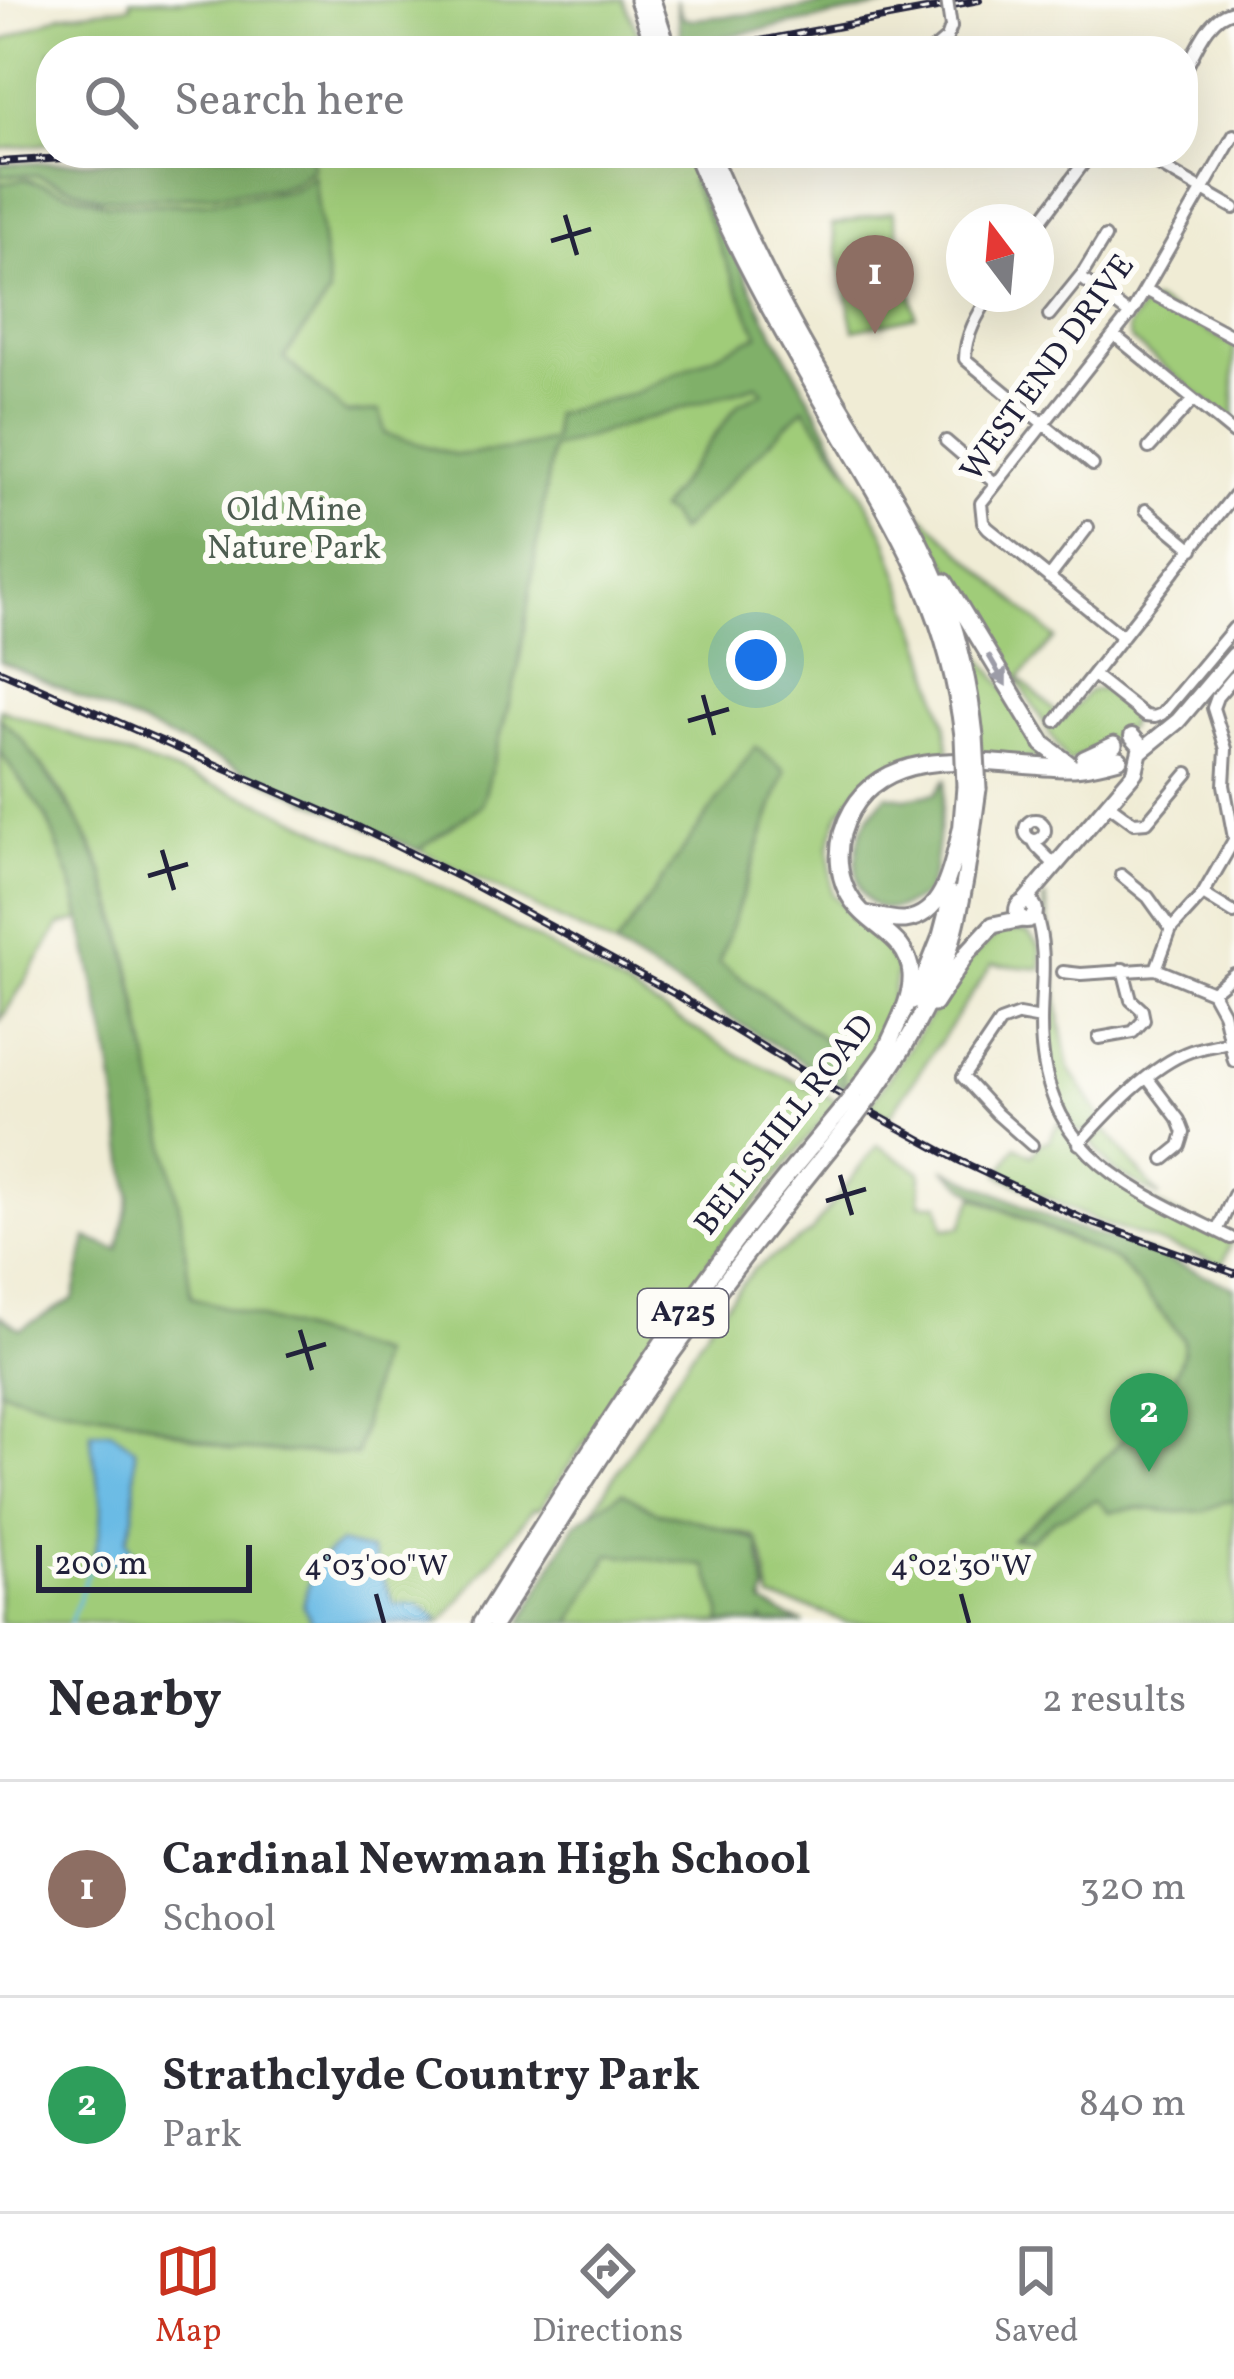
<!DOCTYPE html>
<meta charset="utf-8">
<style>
body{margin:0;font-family:Vollkorn,serif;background:#f7f7f7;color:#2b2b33}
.compass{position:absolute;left:946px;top:204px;width:108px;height:108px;border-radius:50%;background:#fff;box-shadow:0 12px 48px #0002;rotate:344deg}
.scale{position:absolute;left:36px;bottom:30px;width:216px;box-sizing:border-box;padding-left:12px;border:6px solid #22223b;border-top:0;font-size:33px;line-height:42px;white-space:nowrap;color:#22223b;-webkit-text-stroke:9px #fdfcf7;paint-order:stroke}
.you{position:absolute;left:756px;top:660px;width:42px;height:42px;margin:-30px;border:9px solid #fff;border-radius:50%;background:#1a73e8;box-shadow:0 0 0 18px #1a73e833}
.badge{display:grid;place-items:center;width:78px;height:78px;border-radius:50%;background:#c8321e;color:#fff;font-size:39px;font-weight:700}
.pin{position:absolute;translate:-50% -99px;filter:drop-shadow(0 3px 6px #0008)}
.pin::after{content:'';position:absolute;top:63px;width:42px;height:36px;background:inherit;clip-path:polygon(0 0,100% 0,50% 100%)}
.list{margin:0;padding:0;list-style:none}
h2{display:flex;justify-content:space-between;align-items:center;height:156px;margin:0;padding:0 48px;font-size:51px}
h2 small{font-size:39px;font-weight:400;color:#7c7c81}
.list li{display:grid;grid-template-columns:78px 1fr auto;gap:36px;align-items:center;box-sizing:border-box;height:216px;padding:0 48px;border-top:3px solid #e1e1e2}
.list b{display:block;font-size:45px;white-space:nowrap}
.list p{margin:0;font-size:39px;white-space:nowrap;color:#7c7c81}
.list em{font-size:39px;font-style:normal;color:#7c7c81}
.icon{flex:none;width:66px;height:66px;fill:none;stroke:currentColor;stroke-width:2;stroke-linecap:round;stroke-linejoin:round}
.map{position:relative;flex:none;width:1234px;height:1623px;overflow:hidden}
.search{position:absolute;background:#fff;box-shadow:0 12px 48px #0002;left:36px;right:36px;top:36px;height:132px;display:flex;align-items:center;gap:30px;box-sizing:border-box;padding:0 42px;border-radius:48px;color:#7c7c81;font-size:45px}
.sheet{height:588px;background:#fff}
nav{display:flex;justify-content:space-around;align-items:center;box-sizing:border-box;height:168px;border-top:3px solid #e1e1e2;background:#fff;font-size:33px;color:#7c7c81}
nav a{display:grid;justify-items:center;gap:6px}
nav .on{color:#c8321e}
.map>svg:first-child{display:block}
</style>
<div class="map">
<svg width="1234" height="1623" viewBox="0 0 1234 1623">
<rect width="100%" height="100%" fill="#fdfcf7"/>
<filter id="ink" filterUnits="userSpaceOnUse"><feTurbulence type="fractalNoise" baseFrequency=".00833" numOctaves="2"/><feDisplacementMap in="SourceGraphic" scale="24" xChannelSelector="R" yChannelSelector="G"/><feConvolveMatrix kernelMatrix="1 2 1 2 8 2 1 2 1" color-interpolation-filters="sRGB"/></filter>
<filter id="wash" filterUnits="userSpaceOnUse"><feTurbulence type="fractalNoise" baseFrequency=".004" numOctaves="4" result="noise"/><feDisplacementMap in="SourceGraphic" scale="48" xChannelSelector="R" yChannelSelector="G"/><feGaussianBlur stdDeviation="2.7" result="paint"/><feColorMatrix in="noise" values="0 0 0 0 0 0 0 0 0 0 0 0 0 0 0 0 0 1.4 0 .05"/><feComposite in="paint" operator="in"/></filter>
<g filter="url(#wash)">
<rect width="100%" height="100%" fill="#f0ecd5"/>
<path fill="#a0cc79" stroke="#61775a" stroke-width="3" d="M130 0H623L640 37 579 51H51V143L0 149V42L61 15 131 6Z
M181 153H688L764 315 885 535 925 650 946 725 949 753 907 758 868 777 839 813 829 845 832 894 881 942 897 969 888 1022 846 1089 836 1048 719 962 785 771 755 748 615 947 418 849 0 661V164L90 162Z
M893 211 916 316 854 330 832 225Z
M1155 301 1234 346V423L1130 339 1128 328 1144 304Z
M912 506 1055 638 1019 678 1063 719 1089 691 1102 689 1133 713 1128 728 1068 763Z
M964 635 1056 755 980 765Z
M0 709 260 802 440 887 614 981 740 1056 838 1101 710 1260 540 1508 533 1509 441 1623H0V1390L53 1405 132 1418 232 1450 357 1455 379 1354 191 1297C181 1218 166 1141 149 1063 137 1001 127 937 105 877 85 821 42 758 0 718Z
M0 752C42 792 69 864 81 920L60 925 0 1021Z
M1046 898 1061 1025 1069 1068 1102 1119 1086 1133 1075 1130 1056 1092 1046 1051V1016L1051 967 1043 899Z
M1002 930 1027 932 1040 947 1042 969 992 964 889 1117 870 1105 965 964Z
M1058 1123 1118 1184 1231 1242 1223 1264 1101 1223 999 1175 1016 1146 1032 1155 1040 1143 1049 1141Z
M1106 1130 1160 1197 1113 1170 1091 1142Z
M877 1145 921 1172 920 1204H939L944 1229 961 1227 974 1197 1119 1262 1186 1343 1234 1361V1623H847L814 1609 771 1599C764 1572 769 1560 754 1536L668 1517 762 1584 765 1609 806 1623H523L709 1325 754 1269 811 1232Z"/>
<path fill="#80b069" stroke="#516952" stroke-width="3" d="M676 0 683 18 694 19 784 11 845 0H917L682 45Z
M181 153H311L313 168 293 184 277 188 175 198H99L36 175H0V164L90 162Z
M314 175 329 295 284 358 346 413 380 411 385 434 456 455 514 449 553 440 554 414 635 393 758 335 691 181 699 177 764 315 852 475 804 408 679 532 669 515 659 510 739 403 763 392 757 385 552 448 518 670 482 805 418 850 0 661V184L25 179 106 204H191L294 190Z
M0 718 23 740 76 817 104 874 124 942 181 1215 191 1297 379 1354 357 1455 232 1450 132 1418 53 1405 0 1390V1315L20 1329 73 1299 87 1238 118 1250 130 1196 109 1049 74 889 47 818 0 752Z
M755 747 785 771 719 962 836 1048 846 1089 615 947Z
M946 778 934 872 926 894C915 900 903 908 891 909 849 909 852 852 864 825 869 814 880 804 887 795L905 798 936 793Z
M943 1168 1070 1227 1133 1246 1234 1287V1501L1224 1502 1204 1511 1178 1512 1137 1508 1110 1512 1097 1500 1054 1520 1031 1540 1012 1539C1057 1503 1166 1411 1182 1357 1184 1351 1184 1345 1183 1338L1119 1262 976 1195Z
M622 1492 657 1512 699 1521 758 1541 766 1592 762 1603 800 1623H765L762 1619 761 1623H721V1612L706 1566 610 1554 571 1623H521L575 1524Z"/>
<path fill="#6abbe5" stroke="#466e90" stroke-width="3" d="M112 1431 135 1449 134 1516 127 1539 136 1563 91 1564C98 1542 104 1522 101 1498 99 1475 90 1455 91 1432Z
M340 1543 371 1551 394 1604H417L438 1618 434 1623H313L303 1606C310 1575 313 1562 340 1543Z"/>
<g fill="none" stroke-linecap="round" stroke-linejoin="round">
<path stroke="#6abbe5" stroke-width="3" d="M70 1623 91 1564"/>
</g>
</g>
<g filter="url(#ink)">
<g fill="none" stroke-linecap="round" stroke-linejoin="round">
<defs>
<path id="minor" d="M932 51 947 38 951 27
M1183 74C1195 53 1208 14 1234 11
M1138 153 1234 208
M1036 227 1091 153
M1080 277 1130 315
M1146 290 1234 337
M991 294C978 314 965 335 965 359L1093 465
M1049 315 1083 273 1105 237
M1114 335 1234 433
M946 441 996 484
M1149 448 1192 401
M1146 510 1193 549
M1049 578 1088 527
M1123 637 988 528 983 522 981 503 1134 309 1234 135
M1093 675 1145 716 1154 717 1162 714 1234 628
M1234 677 1217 697 1213 708 1226 749 1224 785 1234 838
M1056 721 1234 495
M1108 804 1134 823 1147 822 1188 773
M1025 830a10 10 0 1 1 20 0a10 10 0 1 1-20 0Z
M1033 840 1037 847 1055 865
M1121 875 1148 897 1171 929
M1203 894 1234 913
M1035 912C1048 950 1041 984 1041 1023 1041 1155 1129 1187 1231 1238
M1156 969 1171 929 1203 894 1234 840
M1063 972 1081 974 1156 969 1212 992 1223 1012 1234 1061
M1212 992 1234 974
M1099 1038 1133 1032 1144 1020 1142 1010 1131 1000 1123 969
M1148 1079 1179 1120 1184 1133 1180 1146 1164 1159
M1079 1144C1107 1113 1151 1065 1191 1051 1203 1047 1217 1045 1229 1042
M1032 1145 997 1114 963 1077 1000 1022 1019 1015 1041 1019
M1217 1231 1234 1195"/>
<path id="major" d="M1141 751 1178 721 1234 655
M1017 911a9 9 0 1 1 18 0a9 9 0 1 1-18 0Z
M1023 903 1135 772 1141 746 1132 736"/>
<path id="highway" d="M638 0 656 51
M652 0 669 51
M695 153C731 241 778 325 826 407 892 523 947 598 963 736
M710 153C742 226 776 298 817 367 861 444 915 518 945 601 961 645 970 690 975 736
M945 582 1043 744 1068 763
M1084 759 1114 745
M961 834 965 787
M866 914C878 916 892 921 905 920 947 915 953 859 962 826
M915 1001 941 936 952 894
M934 1004 967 953 993 925 1022 919
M885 1052C894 1029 913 1000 911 974 909 942 882 932 862 912 834 884 833 843 852 810 895 736 1004 769 1074 768 1089 767 1104 763 1119 759
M854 1094 888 1048
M868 1100C904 1051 937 996 953 936 966 888 971 838 978 789
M481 1623C557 1502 633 1380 718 1264 757 1210 801 1159 844 1107
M495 1623C553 1533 608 1441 671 1354 730 1273 792 1194 856 1116"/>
</defs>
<use href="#minor" stroke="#898788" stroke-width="16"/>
<use href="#major" stroke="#898788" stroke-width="20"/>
<use href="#highway" stroke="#898788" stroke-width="21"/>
<use href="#minor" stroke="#fff" stroke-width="10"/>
<use href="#major" stroke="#fff" stroke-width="14"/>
<use href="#highway" stroke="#fff" stroke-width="15"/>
<defs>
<path id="rail" d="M707 51 979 0
M0 162 143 153
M0 671 350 823 465 880 679 996 865 1109 960 1161 1085 1220 1234 1273"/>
</defs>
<use href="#rail" stroke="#22223b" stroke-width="8"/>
<use href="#rail" stroke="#fdfcf7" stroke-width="3" stroke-dasharray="9" stroke-linecap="butt"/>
<defs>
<path id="minor-bridge" d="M947 0 951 27"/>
<path id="highway-bridge" d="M963 736 965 787
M975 736 978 789
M844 1107 854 1094
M856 1116 868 1100"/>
</defs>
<use href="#minor-bridge" stroke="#898788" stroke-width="16" stroke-linecap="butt"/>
<use href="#highway-bridge" stroke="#898788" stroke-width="21" stroke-linecap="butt"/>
<use href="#minor-bridge" stroke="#fff" stroke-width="10"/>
<use href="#highway-bridge" stroke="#fff" stroke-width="15"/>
</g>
<defs><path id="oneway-solid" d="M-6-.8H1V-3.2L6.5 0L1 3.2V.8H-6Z" transform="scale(3)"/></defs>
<use fill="#9c9ca7" href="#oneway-solid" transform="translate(997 670) rotate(60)"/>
</g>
<path fill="none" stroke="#22223b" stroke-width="4.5" d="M565 215 577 255M551 241 591 229M703 695 714 735M688 721 729 709M162 850 174 890M148 876 188 864M840 1175 852 1215M826 1201 866 1189M300 1330 312 1370M286 1356 326 1344M376 1594 384 1623M961 1594 969 1623"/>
<g text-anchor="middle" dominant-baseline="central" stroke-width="12" stroke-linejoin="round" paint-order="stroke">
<rect fill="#fdfcf7" stroke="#646373" stroke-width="3" x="638" y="1289" width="90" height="48" rx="9"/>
<g font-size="30" font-weight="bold" fill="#22223b">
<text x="683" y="1313">A725</text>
</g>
<g font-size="33" fill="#22223b" stroke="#fdfcf7">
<text transform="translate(1049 369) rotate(-54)">WEST END DRIVE</text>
<text transform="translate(786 1126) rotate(-52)">BELLSHILL ROAD</text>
</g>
<g font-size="33" fill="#4e5e51" stroke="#fdfcf7">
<text x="294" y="512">Old Mine<tspan x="294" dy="38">Nature Park</tspan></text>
</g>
</g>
<g font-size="30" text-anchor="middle" fill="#22223b" stroke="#fdfcf7" stroke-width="12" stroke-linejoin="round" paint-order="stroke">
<text x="376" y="1575">4°03'00"W</text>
<text x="961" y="1575">4°02'30"W</text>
</g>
</svg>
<svg class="compass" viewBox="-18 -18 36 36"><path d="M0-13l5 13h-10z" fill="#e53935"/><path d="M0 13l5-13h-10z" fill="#7c7c81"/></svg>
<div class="scale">200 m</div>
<div class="you"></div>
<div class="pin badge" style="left:875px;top:334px;background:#8d6e63">1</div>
<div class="pin badge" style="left:1149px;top:1472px;background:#2e9e5b">2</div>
<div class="search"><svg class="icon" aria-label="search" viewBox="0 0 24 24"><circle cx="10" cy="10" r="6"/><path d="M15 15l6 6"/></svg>Search here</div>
</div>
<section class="sheet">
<h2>Nearby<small>2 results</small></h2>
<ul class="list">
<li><span class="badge" style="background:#8d6e63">1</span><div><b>Cardinal Newman High School</b><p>School</p></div><em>320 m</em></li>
<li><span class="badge" style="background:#2e9e5b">2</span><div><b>Strathclyde Country Park</b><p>Park</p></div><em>840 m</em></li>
</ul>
</section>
<nav>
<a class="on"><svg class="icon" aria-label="map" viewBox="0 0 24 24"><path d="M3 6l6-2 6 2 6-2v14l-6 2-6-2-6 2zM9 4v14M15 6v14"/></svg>Map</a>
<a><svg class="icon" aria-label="directions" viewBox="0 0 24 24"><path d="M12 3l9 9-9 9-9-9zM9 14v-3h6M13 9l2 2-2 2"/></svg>Directions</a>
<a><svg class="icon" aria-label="saved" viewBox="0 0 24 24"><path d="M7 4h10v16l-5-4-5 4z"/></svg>Saved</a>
</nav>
